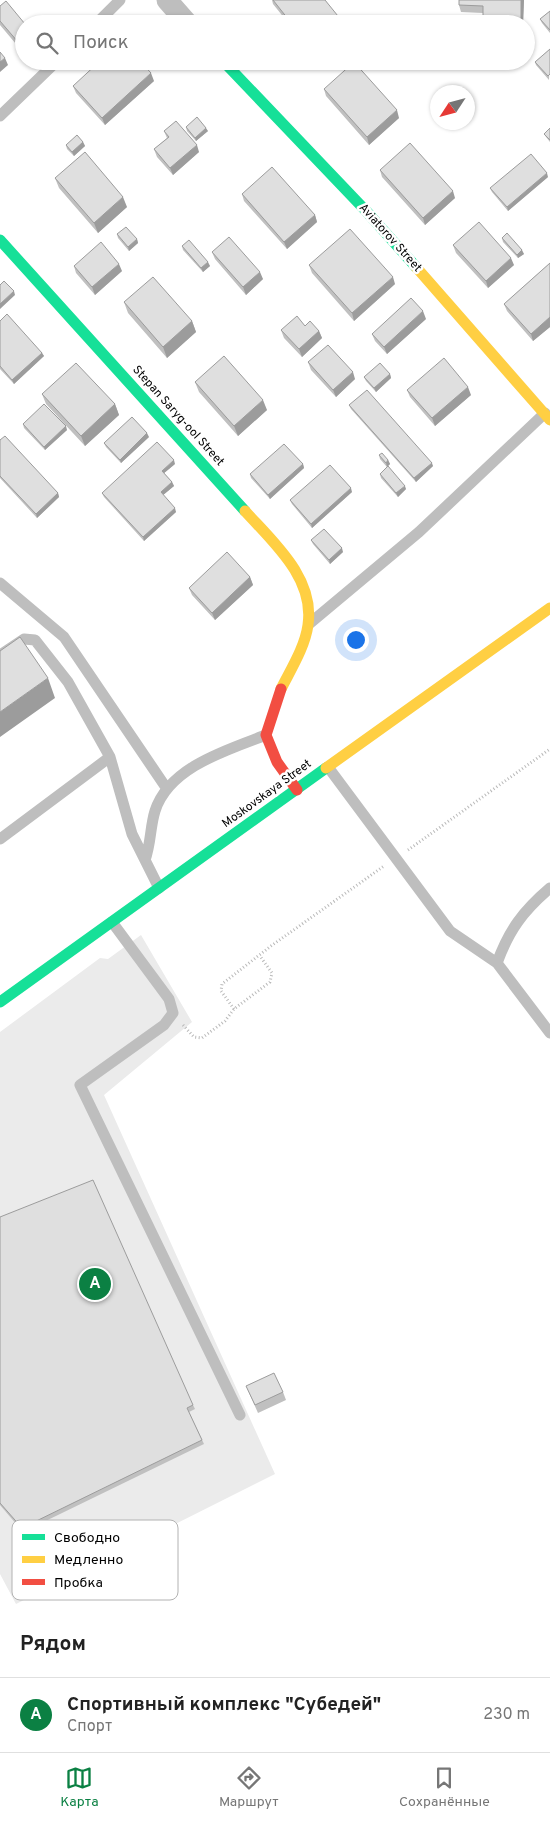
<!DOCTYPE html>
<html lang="ru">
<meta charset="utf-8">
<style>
body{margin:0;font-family:Overpass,sans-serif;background:#f6f6f6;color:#222}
.compass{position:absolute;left:430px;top:85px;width:45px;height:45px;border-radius:50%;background:#fff;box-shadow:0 1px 4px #0004;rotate:234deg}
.you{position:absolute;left:355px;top:639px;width:18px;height:18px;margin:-12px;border:4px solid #fff;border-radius:50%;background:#1a73e8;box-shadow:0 0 0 8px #1a73e833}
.badge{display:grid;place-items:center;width:32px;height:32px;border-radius:50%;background:#0b8043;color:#fff;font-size:16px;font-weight:700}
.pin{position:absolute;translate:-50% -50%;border:2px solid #fff;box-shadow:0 1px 5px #0006}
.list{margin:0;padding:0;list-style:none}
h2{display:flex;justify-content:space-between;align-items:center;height:65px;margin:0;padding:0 20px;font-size:21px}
h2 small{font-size:16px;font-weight:400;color:#767676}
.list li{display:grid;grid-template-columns:32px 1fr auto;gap:15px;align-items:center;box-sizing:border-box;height:75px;padding:0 20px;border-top:1px solid #e0e0e0}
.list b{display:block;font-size:19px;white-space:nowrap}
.list p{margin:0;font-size:16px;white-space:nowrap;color:#767676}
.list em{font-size:16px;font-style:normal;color:#767676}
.icon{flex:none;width:28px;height:28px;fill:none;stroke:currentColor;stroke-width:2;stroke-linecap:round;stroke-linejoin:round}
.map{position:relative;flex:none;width:550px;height:1612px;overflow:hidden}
.search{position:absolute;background:#fff;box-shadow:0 1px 4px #0004;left:15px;right:15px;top:15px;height:55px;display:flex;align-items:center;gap:12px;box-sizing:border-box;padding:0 18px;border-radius:28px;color:#767676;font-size:19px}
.sheet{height:140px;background:#fff}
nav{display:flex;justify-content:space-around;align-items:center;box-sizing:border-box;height:70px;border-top:1px solid #e0e0e0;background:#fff;font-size:14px;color:#767676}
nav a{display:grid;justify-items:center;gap:2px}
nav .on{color:#0b8043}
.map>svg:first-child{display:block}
</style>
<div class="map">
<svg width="550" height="1612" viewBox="0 0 550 1612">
<rect width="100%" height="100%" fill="#fff"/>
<path fill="#ebebeb" d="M141 935 192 1022 104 1095 275 1474 16 1604 0 1574V1032L100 958 108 959Z"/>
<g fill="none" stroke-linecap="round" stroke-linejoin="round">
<path stroke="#b9b9b9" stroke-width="3" stroke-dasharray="1 2.5" stroke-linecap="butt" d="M408 850 550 749
M234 1009 221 991 222 984 271 946 384 866
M183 1025 194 1037 202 1038 225 1021 234 1009 270 982 272 973 260 956"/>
<path stroke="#bebebe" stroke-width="11" d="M96 24 120 0
M0 116 57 61
M0 583 64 637 167 789
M309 624 419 532 545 413
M0 655 24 639 35 640 68 682 110 757 132 834 159 888
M328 767 450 931 497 963C509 930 523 911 550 888
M0 839 110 757
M145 860C151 844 150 827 155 811 169 767 227 750 266 735
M112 922 169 999 173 1013 164 1025 80 1085 240 1415
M497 963 550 1033"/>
<path stroke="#bebebe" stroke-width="21" d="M167 0 188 24"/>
<path stroke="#16e098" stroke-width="11" d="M223 61 367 212 416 267
M0 240 245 511
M0 1002 326 768"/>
<path stroke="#ffcf43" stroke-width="11" d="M416 267 550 420
M245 511C273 542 315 578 308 625 305 647 291 669 281 689
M326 768 550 608"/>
<path stroke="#f24e42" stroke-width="11" d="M281 689 266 735 277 762 297 790"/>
</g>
<path fill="#c0c0c0" d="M272 0H325L343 24H289L273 4Z
M459 0H524L523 24H483V13L461 12 459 5Z
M0 6 24 24V47L21 50 0 25Z
M550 11V33L542 23 540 19Z
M550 49 549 80 536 65 535 62Z
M154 81 105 125 76 93 73 86Z
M324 89 399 118 369 145 326 96Z
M186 127 208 131 196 141 187 131Z
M550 128V142L546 137 544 134Z
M164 131 199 152 173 175 157 157 154 149 167 138Z
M83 142 85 146 74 156 67 149 66 145Z
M380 170 455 198 425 225 382 177Z
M548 177 508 211 492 192 490 188Z
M55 178 127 207 98 233 59 188Z
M242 194 315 215 317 222 287 249 244 201Z
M117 234 137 239 138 243 129 251 118 238Z
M502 238 524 254 518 258 503 242Z
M453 245 514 265 488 288 456 253Z
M182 246 210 266 203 272 183 250Z
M212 252 263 279 246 295 215 259Z
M550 263V327L533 341 507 311 504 304Z
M309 265 395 284 354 321 312 273Z
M74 266 122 271 95 295 76 273Z
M124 302 192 321 196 332 167 358 128 313Z
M426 319 387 354 375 341 372 334Z
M0 321 42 353 44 356 14 384 0 369Z
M281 330 319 331 322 338 302 357 284 338Z
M308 362 355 379 336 397 311 370Z
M390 374 391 378 376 392 366 381 364 377Z
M195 382 267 410 238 436 199 392Z
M407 390 471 395 435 426 410 397Z
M42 394 115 404 119 415 85 446 46 404Z
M349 405 433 466 416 482 351 409Z
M23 424 67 430 45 450 24 428Z
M149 437 121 463 106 447 104 443Z
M0 440 58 493 59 497 37 518 0 478Z
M379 455 388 460 390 464 387 467 380 459Z
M175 464 164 473 172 482 174 486 163 495 176 512 144 541 104 497 102 493Z
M303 464 304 468 270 499 251 478 250 474Z
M380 474 406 489 398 497 381 478Z
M352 492 312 528 292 504 290 500Z
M311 540 343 552 330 564 313 544Z
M250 577 253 585 215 620 192 595 189 588Z
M0 1217 193 1405 195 1409 189 1412 204 1444 23 1532 0 1505Z
M246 1386 283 1392 286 1400 258 1413Z"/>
<path fill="#9c9c9c" d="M521 0H524L523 24H521Z
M24 38V47L21 50 18 42Z
M5 58 8 65 0 72V62Z
M151 73 154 81 105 125 102 118Z
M397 110 399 118 369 145 367 137Z
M206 128 208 131 196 141 195 138Z
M83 142 85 146 74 156 72 152Z
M197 145 199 152 173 175 170 168Z
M547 173 548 177 508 211 507 207Z
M453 191 455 198 425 225 423 218Z
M123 197 127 207 98 233 94 223Z
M315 215 317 222 287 249 284 242Z
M137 239 138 243 129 251 128 247Z
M522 250 524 254 518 258 517 255Z
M511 258 514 265 488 288 486 281Z
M208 262 210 266 203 272 201 268Z
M119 264 122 271 95 295 92 287Z
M260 272 263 279 246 295 243 287Z
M393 277 395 284 354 321 352 313Z
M14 291 15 295 0 309V304Z
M423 311 426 319 387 354 384 347Z
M550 317V327L533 341 531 334Z
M192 321 196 332 167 358 163 347Z
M319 331 322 338 302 357 299 349Z
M42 353 44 356 14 384 12 380Z
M353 372 355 379 336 397 333 390Z
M390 374 391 378 376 392 374 388Z
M468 387 471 395 435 426 432 418Z
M263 400 267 410 238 436 234 426Z
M115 404 119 415 85 446 81 436Z
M66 426 67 430 45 450 44 447Z
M147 433 149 437 121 463 120 460Z
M174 460 175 464 163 474 162 471Z
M388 460 390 464 387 467 386 463Z
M432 463 433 466 416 482 414 478Z
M303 464 304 468 270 499 268 495Z
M172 482 174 486 162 496 161 492Z
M405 486 406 489 398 497 396 493Z
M351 488 352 492 312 528 311 524Z
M58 493 59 497 37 518 36 514Z
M175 508 176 512 144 541 143 537Z
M342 548 343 552 330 564 329 560Z
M250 577 253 585 215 620 212 613Z
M48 678 55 698 0 737V712Z"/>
<path fill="#dfdfdf" stroke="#9c9c9c" d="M273 0H325L342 21 338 24H292Z
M459 0H521V24L483 23V6L459 5Z
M6 1 25 24H24V38L18 42 0 21V6Z
M550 11V30L540 19Z
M550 49V74L548 76 535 62Z
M0 52 5 58 0 62Z
M100 61H140L151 73 102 118 73 86Z
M354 62 397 110 367 137 324 89Z
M197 117 206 128 195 138 186 127Z
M176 121 197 145 170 168 154 149 169 137 164 131Z
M550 128V140L544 134Z
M77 135 83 142 72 152 66 145Z
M410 143 453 191 423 218 380 170Z
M85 152 123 197 94 223 55 178Z
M531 154 547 173 507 207 490 188Z
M272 167 315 215 284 242 242 194Z
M479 222 511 258 486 281 453 245Z
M126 227 137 239 128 247 117 234Z
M350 229 393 277 352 313 309 265Z
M507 233 522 250 517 255 502 238Z
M229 237 260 272 243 287 212 252Z
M189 240 208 262 201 268 182 246Z
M101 242 119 264 92 287 74 266Z
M550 263V317L531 334 504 304Z
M153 277 192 321 163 347 124 302Z
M4 281 14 291 0 304V285Z
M411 298 423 311 384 347 372 334Z
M7 314 42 353 12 380 0 366V321Z
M297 316 305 326 310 321 319 331 299 349 281 330Z
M328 345 353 372 333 390 308 362Z
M224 356 263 400 234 426 195 382Z
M444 358 468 387 432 418 407 390Z
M76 363 115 404 81 436 42 394Z
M380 363 390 374 374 388 364 377Z
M367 390 432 463 414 478 349 405Z
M44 404 66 426 44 447 23 424Z
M132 417 147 433 120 460 104 443Z
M5 436 58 493 36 514 0 476V440Z
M157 442 174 460 162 471 172 482 161 492 175 508 143 537 102 493Z
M284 444 303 464 268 495 250 474Z
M382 453 388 460 386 463 379 455Z
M330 465 351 488 311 524 290 500Z
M388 466 405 486 396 493 380 474Z
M324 529 342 548 329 560 311 540Z
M227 552 250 577 212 613 189 588Z
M20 637 48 678 0 712V651Z
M93 1180 193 1405 187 1408 202 1440 22 1528 0 1503V1217Z
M274 1373 283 1392 255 1405 246 1386Z"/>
<g text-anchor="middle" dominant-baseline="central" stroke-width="5" stroke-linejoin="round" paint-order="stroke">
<g font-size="12" fill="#000" stroke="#fff">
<text transform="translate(390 238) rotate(48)">Aviatorov Street</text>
<text transform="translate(178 416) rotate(48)">Stepan Saryg-ool Street</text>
<text transform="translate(267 794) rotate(-36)">Moskovskaya Street</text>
</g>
</g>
<rect x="12" y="1520" width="166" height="80" rx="8" fill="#fff" stroke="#b2b2b2" stroke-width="1"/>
<rect x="22" y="1534" width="23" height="6" fill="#16e098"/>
<rect x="22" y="1556" width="23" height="7" fill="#ffcf43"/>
<rect x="22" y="1579" width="23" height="6" fill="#f24e42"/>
<g font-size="14" fill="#000">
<text x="54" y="1542">Свободно</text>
<text x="54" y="1564">Медленно</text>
<text x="54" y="1587">Пробка</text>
</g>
</svg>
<svg class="compass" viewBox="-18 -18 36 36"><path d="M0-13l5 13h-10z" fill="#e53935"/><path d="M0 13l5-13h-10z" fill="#767676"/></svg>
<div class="you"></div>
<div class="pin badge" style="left:95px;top:1284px">A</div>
<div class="search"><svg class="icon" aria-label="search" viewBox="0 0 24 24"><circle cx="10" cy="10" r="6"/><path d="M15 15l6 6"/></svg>Поиск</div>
</div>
<section class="sheet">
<h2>Рядом<small></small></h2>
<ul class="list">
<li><span class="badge">A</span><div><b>Спортивный комплекс &quot;Субедей&quot;</b><p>Спорт</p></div><em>230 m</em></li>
</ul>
</section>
<nav>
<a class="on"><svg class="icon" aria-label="map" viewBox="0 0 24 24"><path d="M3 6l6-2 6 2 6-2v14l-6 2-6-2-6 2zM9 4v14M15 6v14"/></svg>Карта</a>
<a><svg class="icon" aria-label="directions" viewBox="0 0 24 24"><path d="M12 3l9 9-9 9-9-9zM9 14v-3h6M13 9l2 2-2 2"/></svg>Маршрут</a>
<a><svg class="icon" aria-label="saved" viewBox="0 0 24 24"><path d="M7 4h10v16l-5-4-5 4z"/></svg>Сохранённые</a>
</nav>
